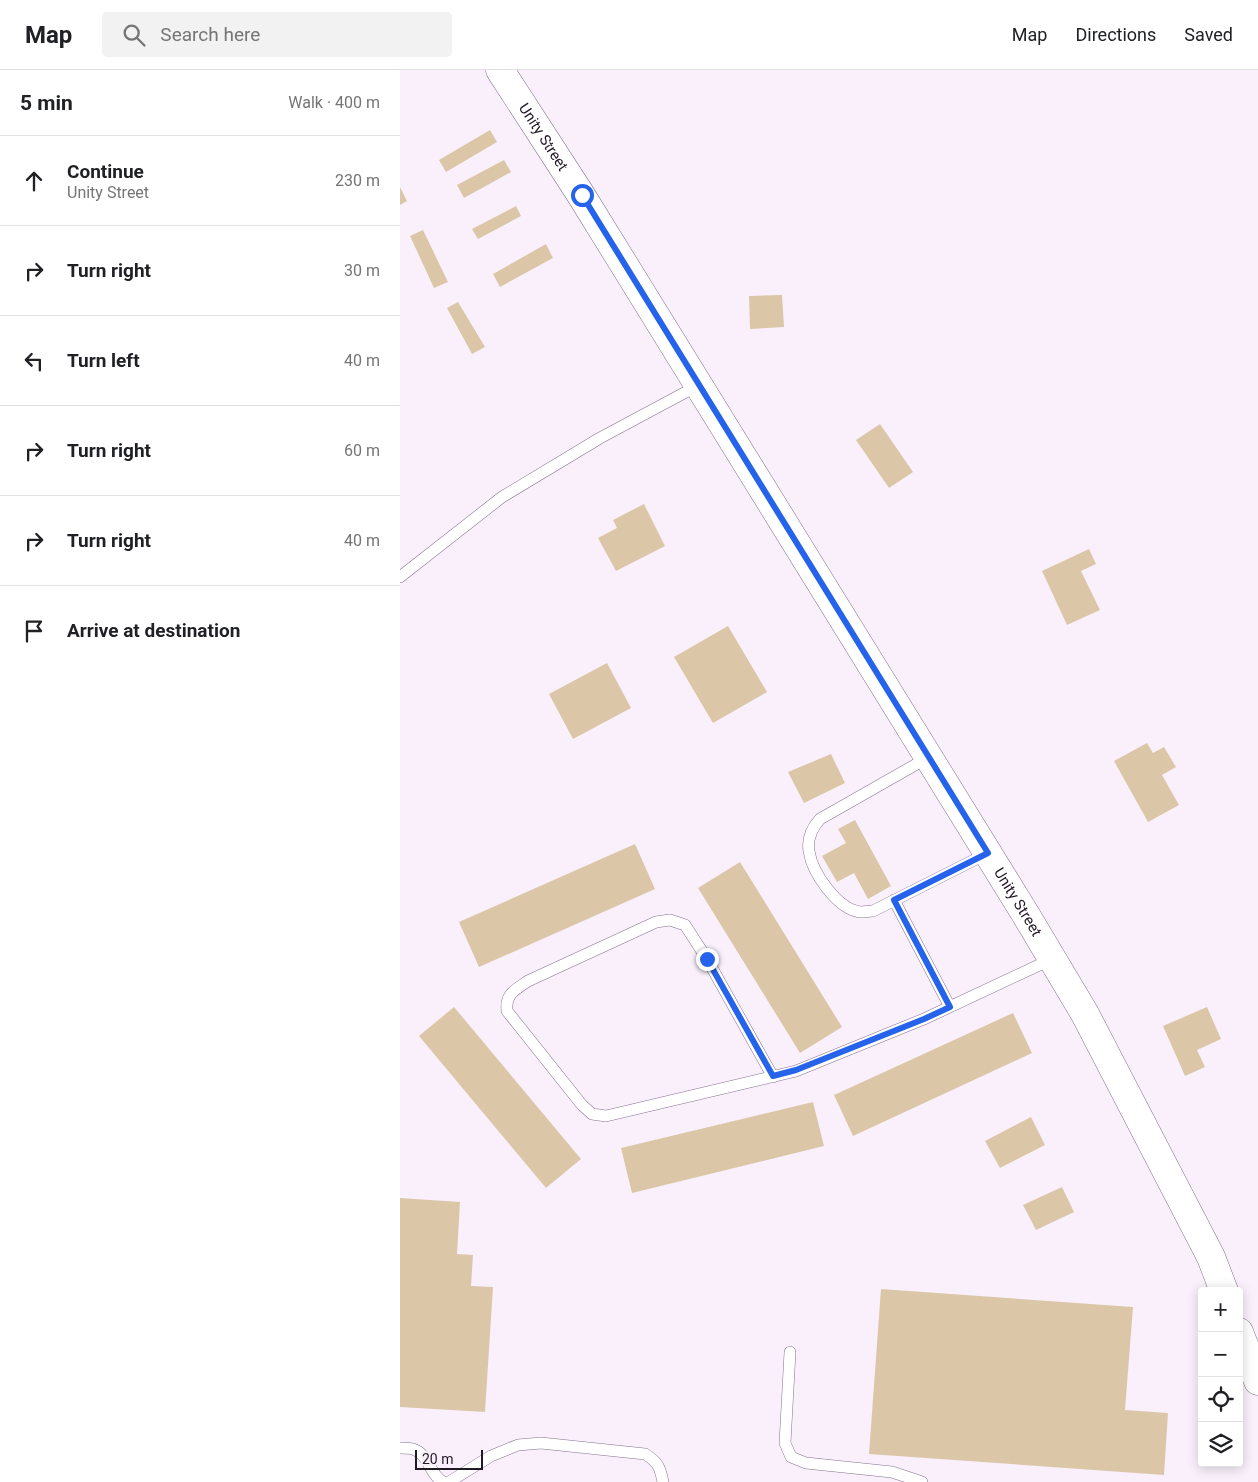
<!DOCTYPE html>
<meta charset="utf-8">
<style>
body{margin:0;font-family:Roboto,sans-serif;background:#f2f2f2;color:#202124}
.controls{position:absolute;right:15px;bottom:15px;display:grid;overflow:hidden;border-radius:5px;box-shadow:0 2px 12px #0003}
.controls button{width:45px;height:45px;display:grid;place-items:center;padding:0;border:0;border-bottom:1px solid #e0e0e0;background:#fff;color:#202124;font:25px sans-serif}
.scale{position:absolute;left:15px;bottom:12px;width:68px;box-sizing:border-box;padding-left:5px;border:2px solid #211924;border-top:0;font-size:14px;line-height:18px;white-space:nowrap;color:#211924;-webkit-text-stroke:4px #f9f0fc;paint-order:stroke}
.stop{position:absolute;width:15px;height:15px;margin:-11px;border:4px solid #2563eb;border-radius:50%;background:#fff}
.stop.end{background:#2563eb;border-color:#fff;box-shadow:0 1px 5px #0008}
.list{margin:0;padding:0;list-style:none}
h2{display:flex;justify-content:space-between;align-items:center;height:65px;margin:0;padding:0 20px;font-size:21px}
h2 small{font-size:16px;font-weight:400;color:#757577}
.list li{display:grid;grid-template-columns:32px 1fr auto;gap:15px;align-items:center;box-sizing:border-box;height:90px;padding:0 20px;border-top:1px solid #e0e0e0}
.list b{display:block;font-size:19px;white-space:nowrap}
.list p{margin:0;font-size:16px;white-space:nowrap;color:#757577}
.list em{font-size:16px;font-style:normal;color:#757577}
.icon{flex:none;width:28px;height:28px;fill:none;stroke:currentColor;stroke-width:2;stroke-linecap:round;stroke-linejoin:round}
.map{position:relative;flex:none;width:858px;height:1412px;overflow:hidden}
header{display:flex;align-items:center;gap:30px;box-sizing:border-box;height:70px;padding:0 25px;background:#fff;border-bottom:1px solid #e0e0e0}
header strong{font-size:24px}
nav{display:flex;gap:28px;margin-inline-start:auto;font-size:18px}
.search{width:350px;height:45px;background:#f2f2f2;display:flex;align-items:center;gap:12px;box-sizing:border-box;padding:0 18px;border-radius:5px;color:#757577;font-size:19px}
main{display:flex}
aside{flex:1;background:#fff}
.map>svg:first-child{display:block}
</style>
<header>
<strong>Map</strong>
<div class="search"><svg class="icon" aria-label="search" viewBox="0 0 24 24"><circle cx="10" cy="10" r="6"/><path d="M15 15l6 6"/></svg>Search here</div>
<nav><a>Map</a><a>Directions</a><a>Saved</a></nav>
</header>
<main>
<aside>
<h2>5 min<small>Walk · 400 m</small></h2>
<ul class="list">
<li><svg class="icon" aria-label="ahead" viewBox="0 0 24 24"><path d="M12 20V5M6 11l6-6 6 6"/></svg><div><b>Continue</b><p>Unity Street</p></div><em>230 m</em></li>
<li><svg class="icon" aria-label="right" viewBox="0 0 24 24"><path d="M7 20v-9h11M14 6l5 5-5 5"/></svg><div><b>Turn right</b></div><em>30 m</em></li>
<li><svg class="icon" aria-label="left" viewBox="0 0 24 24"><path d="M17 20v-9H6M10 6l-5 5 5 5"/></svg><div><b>Turn left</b></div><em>40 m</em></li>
<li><svg class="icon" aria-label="right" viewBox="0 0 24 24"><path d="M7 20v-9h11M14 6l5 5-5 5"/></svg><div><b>Turn right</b></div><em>60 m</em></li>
<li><svg class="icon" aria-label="right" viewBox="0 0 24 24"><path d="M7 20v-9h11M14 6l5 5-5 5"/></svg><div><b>Turn right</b></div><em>40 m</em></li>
<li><svg class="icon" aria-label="arrive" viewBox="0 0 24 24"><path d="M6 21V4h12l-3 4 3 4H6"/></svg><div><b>Arrive at destination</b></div></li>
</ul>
</aside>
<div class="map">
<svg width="858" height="1412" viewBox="0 0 858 1412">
<rect width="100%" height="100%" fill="#f9f0fc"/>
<path fill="#dbc7a7" d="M90 60 97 72 46 102 39 90Z
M104 90 111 102 64 128 57 115Z
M0 117 7 131 0 135Z
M116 136 121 146 78 169 72 159Z
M23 160 48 212 34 218 10 166Z
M146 174 153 188 100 217 93 204Z
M382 225 384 257 350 259 349 226Z
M58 232 85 277 72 284 47 238Z
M480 354 513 402 489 418 456 370Z
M244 434 265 476 216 501 198 468 217 458 213 450Z
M689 479 696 494 681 501 700 540 667 555 642 501Z
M328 556 367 622 313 653 274 587Z
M207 593 231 638 173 669 149 624Z
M747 673 753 683 764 677 776 697 762 705 779 735 748 752 714 691Z
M431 684 445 713 404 733 388 702Z
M455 750 491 816 468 829 454 803 437 812 422 786 446 773 438 759Z
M235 774 255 819 79 897 59 852Z
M340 792 442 957 400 983 298 818Z
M54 937 181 1089 146 1118 19 966Z
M807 937 821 969 797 980 805 997 785 1006 763 956Z
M613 943 632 983 453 1066 434 1025Z
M413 1032 424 1076 232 1123 221 1078Z
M631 1047 645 1075 600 1098 585 1071Z
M662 1117 674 1142 636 1160 623 1135Z
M0 1128 60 1132 57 1184 73 1185 71 1216 93 1217 85 1342 0 1337Z
M481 1219 733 1237 725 1340 768 1343 764 1405 469 1384Z"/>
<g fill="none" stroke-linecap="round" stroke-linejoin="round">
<defs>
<path id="lane" d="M0 507 102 427 200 368 299 315
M529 687 420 749C412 758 407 769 409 781 412 803 438 840 461 842 465 842 469 841 473 841L588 783
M494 830 550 937
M373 1007 307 889 285 855 270 850 256 852 128 911C115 920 105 924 107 941L182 1035 192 1044 206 1046 396 1001 524 949 652 889
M390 1282 385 1373 391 1387 406 1393 492 1402 522 1412
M0 1378C4 1378 9 1378 13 1379 29 1384 29 1404 43 1412
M49 1412 91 1386 118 1375 141 1373 245 1384C258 1392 260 1397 263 1412"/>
<g id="secondary">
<path id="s1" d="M100 0 181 125 626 845 685 944 811 1187 824 1221"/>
<path d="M839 1262 858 1311"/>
</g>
</defs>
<use href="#lane" stroke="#85718e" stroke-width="12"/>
<use href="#secondary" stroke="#85718e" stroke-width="29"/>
<use href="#lane" stroke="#fff" stroke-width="11"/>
<use href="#secondary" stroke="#fff" stroke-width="28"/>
</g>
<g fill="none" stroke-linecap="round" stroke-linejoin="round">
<path stroke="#2563eb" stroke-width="6" d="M182 125 588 783 494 830 550 937 524 949 396 1000 373 1006 307 889"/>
</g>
<g text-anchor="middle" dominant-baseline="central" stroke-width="5" stroke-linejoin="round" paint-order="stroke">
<g font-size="15" fill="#211924" stroke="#f9f0fc">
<text stroke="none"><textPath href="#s1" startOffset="80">Unity Street</textPath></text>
<text stroke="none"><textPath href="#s1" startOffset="980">Unity Street</textPath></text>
</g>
</g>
</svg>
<div class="controls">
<button>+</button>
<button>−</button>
<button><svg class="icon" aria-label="locate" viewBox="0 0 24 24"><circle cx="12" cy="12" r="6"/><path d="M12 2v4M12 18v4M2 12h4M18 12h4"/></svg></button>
<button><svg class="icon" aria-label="layers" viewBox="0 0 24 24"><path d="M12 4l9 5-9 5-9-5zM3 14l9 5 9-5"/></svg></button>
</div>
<div class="scale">20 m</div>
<div class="stop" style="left:182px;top:125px"></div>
<div class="stop end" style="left:307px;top:889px"></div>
</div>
</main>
